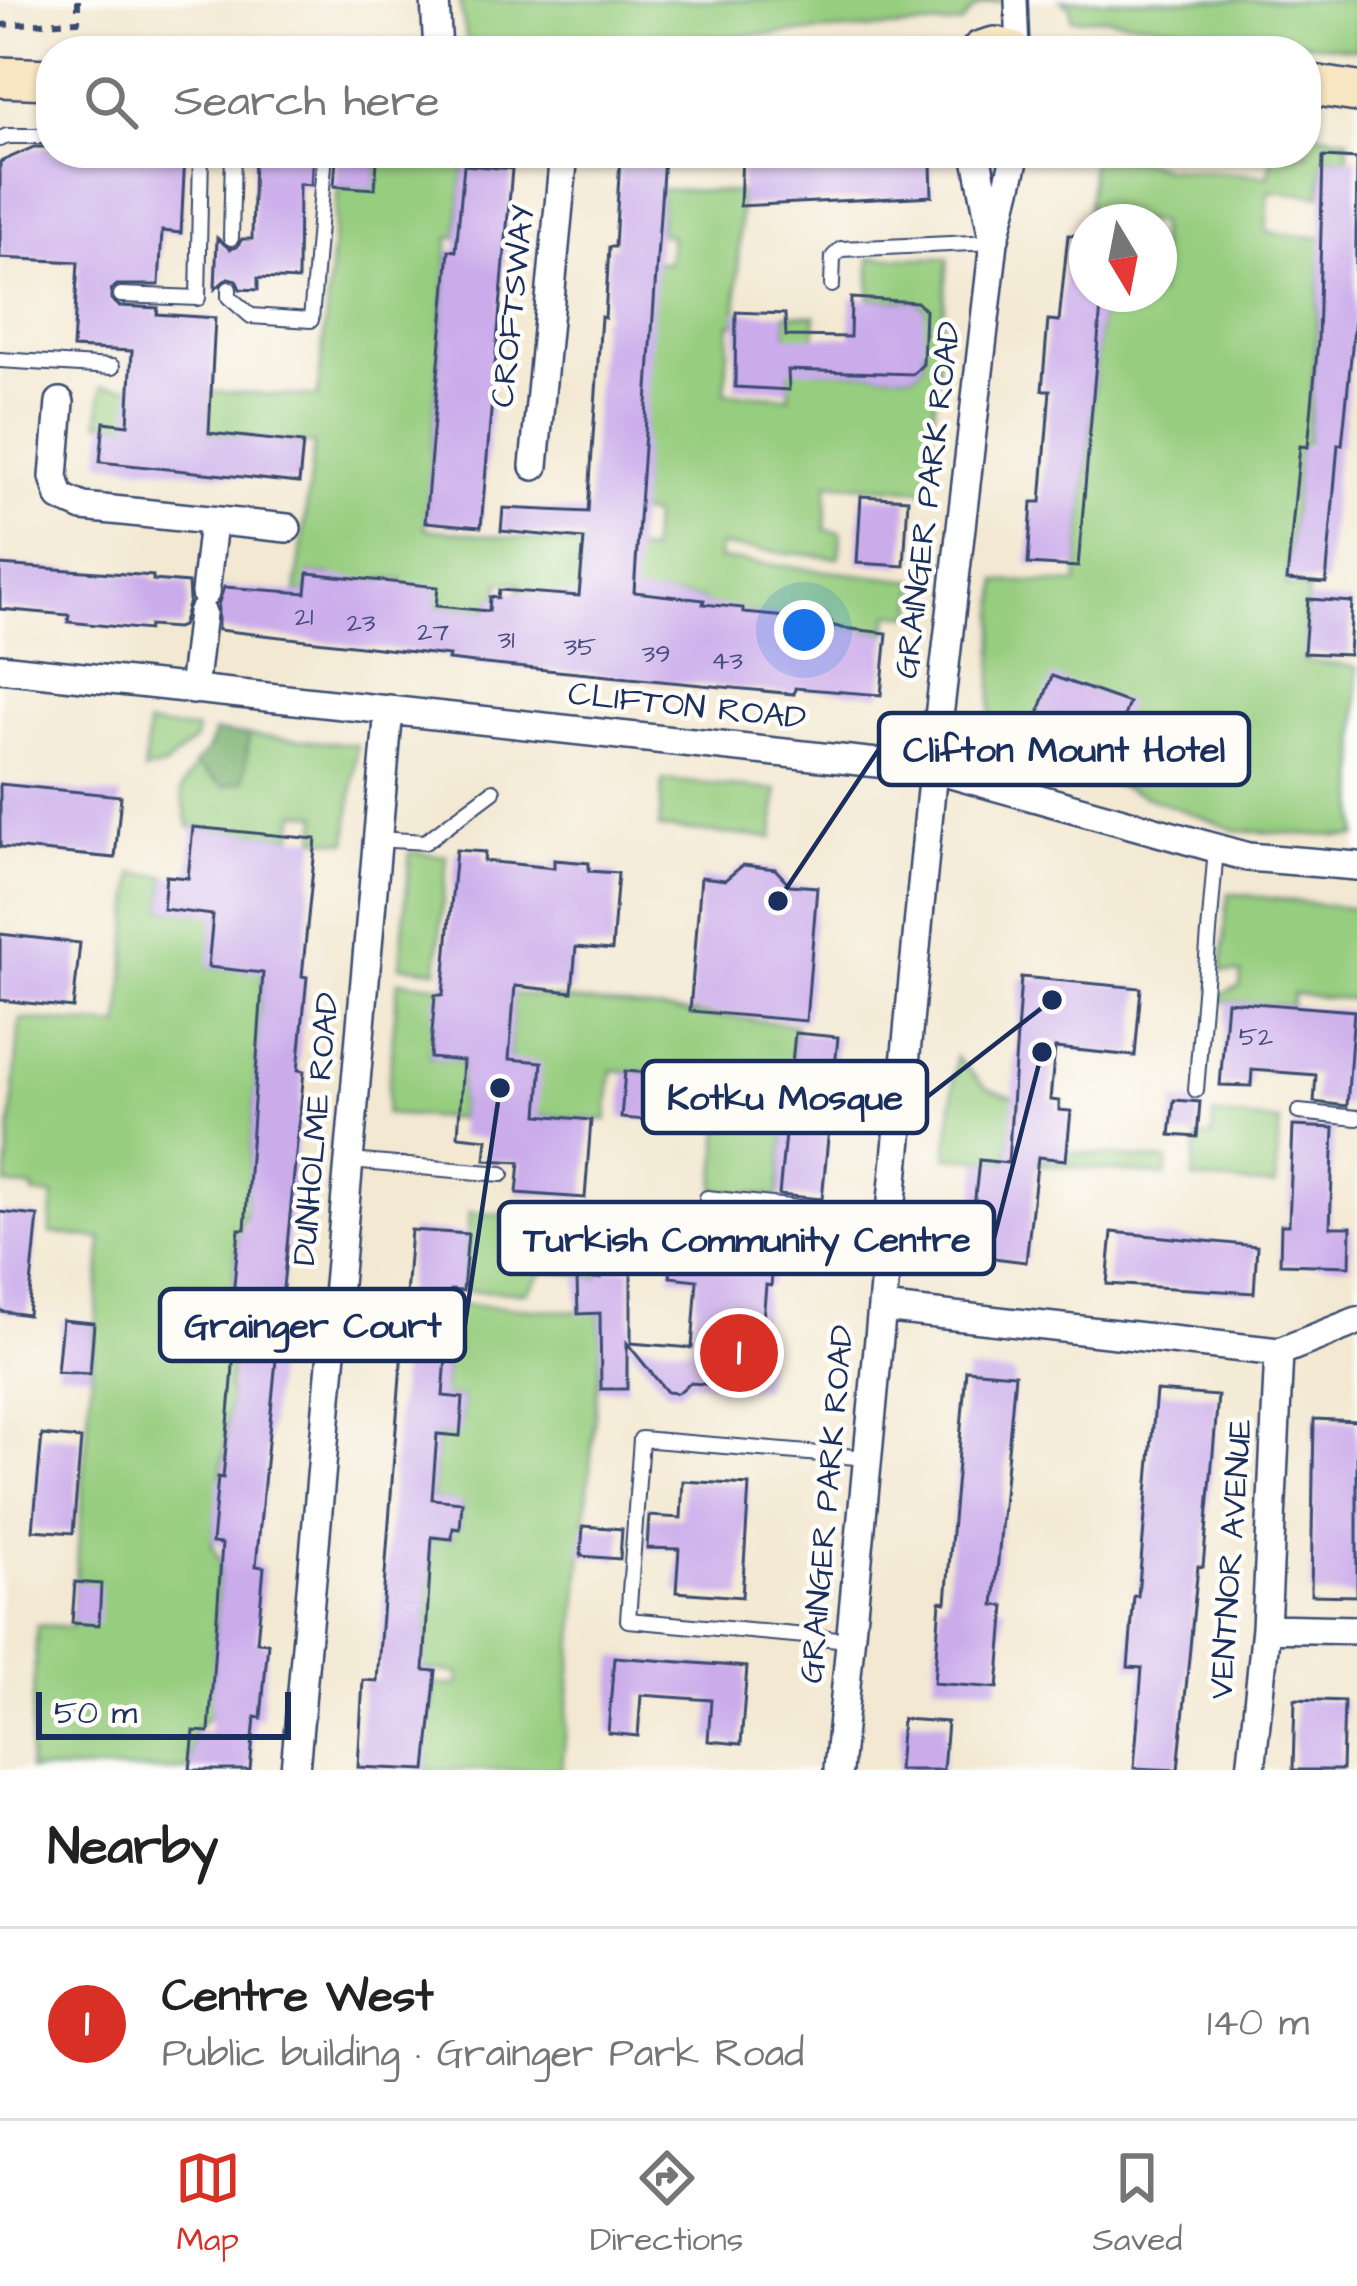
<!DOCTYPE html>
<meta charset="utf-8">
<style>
body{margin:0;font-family:"Architects Daughter",sans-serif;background:#f6f6f6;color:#222}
.compass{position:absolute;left:1069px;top:204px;width:108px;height:108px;border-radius:50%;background:#fff;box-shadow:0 3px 9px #0004;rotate:170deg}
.scale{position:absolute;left:36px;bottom:30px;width:255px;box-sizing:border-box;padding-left:12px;border:6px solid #1b2f5e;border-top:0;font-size:33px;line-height:42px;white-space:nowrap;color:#1b2f5e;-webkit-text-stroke:9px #fdfcf7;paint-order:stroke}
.you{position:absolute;left:804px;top:630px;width:42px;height:42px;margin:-30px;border:9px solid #fff;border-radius:50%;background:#1a73e8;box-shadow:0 0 0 18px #1a73e833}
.badge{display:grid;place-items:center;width:78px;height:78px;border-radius:50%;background:#d93025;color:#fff;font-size:39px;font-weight:700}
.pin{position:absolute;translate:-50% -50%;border:6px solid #fff;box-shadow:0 3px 12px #0006}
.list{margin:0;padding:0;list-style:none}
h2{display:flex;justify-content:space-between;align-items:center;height:156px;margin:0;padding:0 48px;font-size:51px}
h2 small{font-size:39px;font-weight:400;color:#767676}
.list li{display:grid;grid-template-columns:78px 1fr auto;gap:36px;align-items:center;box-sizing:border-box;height:192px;padding:0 48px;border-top:3px solid #e0e0e0}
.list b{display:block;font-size:45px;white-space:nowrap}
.list p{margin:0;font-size:39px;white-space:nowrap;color:#767676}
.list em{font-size:39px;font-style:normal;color:#767676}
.icon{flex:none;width:66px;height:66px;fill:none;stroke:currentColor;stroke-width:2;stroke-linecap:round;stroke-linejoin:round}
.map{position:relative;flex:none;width:1357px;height:1770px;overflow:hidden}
.search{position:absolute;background:#fff;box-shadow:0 3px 9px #0004;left:36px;right:36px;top:36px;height:132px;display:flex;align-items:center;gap:30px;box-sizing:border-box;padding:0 42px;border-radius:48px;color:#767676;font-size:45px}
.sheet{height:348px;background:#fff}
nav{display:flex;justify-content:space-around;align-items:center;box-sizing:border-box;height:168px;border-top:3px solid #e0e0e0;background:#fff;font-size:33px;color:#767676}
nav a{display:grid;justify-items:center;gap:6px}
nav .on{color:#d93025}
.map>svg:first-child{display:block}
</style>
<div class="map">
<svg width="1357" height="1770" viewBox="0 0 1357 1770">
<rect width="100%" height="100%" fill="#fdfcf7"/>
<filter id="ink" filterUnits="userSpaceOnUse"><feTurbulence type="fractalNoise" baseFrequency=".00833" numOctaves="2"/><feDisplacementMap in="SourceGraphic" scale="24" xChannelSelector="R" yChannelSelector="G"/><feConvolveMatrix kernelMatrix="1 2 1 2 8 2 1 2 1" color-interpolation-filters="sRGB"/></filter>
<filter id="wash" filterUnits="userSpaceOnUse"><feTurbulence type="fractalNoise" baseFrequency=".004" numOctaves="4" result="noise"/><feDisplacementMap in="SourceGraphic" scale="48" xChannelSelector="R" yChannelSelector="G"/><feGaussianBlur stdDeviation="2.7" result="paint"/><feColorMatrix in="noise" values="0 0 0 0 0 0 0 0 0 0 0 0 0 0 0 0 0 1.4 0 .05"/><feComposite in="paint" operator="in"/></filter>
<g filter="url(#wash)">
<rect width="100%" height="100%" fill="#f3e8d1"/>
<path fill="#97cd7f" stroke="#597e6e" stroke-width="3" d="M459 0H1020C992 1 976 0 962 24L484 49 467 41Z
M1061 0H1357V49L1104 18 1072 19 1070 6Z
M1306 132 1348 138V159L1323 157 1320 195 1269 191 1266 232 1323 238 1308 442 1300 446 1286 586 1308 589 1304 661 1357 667V837L1238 831 989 738 998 581 1077 584 1101 306H1109L1111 294H1159V222H1118L1117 218 1088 215 1092 157 1141 160 1164 168 1269 176 1272 153H1306Z
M340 153H474V166H464L457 237H449L425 529 650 552 652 515 638 513 655 262H669L671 236 660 234 662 189 741 193 736 323 730 324 725 393 789 397 785 314 815 316V370L913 374 923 364 924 350 914 341 925 310 917 302 870 299V258H948L927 490 828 483 825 530 841 532 839 558 720 546 719 559 917 581 914 616 889 614 887 633 850 629 841 643 842 626 831 625V611L810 609 809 619 743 613 703 604V599L648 595 644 625 581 578 578 607 519 592V583L500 582 498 598H490L489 611 402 602 403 579 382 578 380 601 329 596 331 575 309 573 306 593H296L314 444 99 422 102 386 318 397 338 186 375 188 377 161 340 159Z
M148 725 197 730 195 740 164 767 144 771Z
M214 732 357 745 347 842 316 839 318 815 296 812 292 837 189 827 181 792C188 769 210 756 214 732Z
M663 780 777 790 773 838 659 828Z
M410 852 447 856 437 970 400 966Z
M134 873 166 876 163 909 204 913 217 881 209 967 263 972 247 1209C224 1265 240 1328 228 1387L231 1395 212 1543 220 1563 211 1714 194 1731 190 1770H29L37 1625 72 1627 102 1239 50 1233 53 1196 34 1194V1188L6 1185 20 1019 120 1026Z
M1228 893 1357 909V1000L1293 994 1291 1006 1220 1001V995L1240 986 1241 973 1222 971Z
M398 981 796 1025 778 1197 715 1190 724 1080 612 1070 607 1120 538 1115 509 1059 513 1001 436 995 430 1058 463 1061 459 1119 386 1114Z
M956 1057 986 1088 1014 1097 1008 1162 947 1157Z
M1214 1115 1280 1122 1275 1186 1193 1179 1197 1137 1212 1138Z
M1072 1152 1168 1161 1166 1176 1021 1162V1156L1070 1160Z
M469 1212 600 1224V1278L545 1270 526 1292 463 1291Z
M449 1304 600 1313 601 1349 562 1770H426L427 1751 419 1709 433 1710 435 1685H458V1673L423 1669 432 1537 452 1539 453 1528H460L462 1503 432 1499 437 1434 460 1435 463 1398 434 1395 444 1388Z"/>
<path fill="#79b06e" stroke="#4a7066" stroke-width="3" d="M214 732 249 735 244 780 224 786 194 765 209 749Z"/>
<g id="blocks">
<path fill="#caaceb" d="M34 147H51V153L185 154 181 233 162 231 159 285H117L111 290V299L119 306 158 308 157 314 215 318 209 433 303 443 299 483 100 462 104 422 128 425 132 351 73 348 78 262 0 258V162Z
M254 153H299V157H313L311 185 299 184 298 280 258 278V290L240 289 236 280 228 278 215 289 217 238 230 249 237 247 242 239H252Z
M742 153H869L870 166 931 163 932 196 740 206Z
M620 155 664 157 634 592 704 600 703 604 743 608V613L831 621V625L842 628 887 633 881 695 795 688 794 694 475 663 448 660 449 656 218 630V605L224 587 306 593 308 573 438 587 436 606 489 611 490 597 498 598 499 590 579 596 584 539 501 531 503 508 588 512 601 317 605 318 609 247H615Z
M1323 157 1357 159 1355 318 1342 445 1338 444 1326 583 1287 580 1300 446 1308 447 1318 341Z
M336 159 377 161 375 189 334 186Z
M464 165 512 169 481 527 425 522 449 250 456 251Z
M1068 235 1087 236V294H1102L1078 567 1028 564 1032 502H1041L1050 390H1042L1048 320 1059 321Z
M851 298 917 302 925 310 923 364 913 374 788 370 789 390 735 387 736 312 785 314 786 336 850 337Z
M861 496 908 499 904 566 857 563Z
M0 565 153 576V580L188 583 189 601 182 626 177 628 149 626 148 630 68 622 69 615 0 609Z
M1308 599 1352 602 1349 655 1304 653Z
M1052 676 1129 703 1112 748 1036 720Z
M0 784 121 796 115 858 0 847Z
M193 827 316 839 302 976 307 977 298 1070 304 1071 256 1566 264 1567 257 1642 268 1643 261 1718 255 1717 250 1770H190L194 1731 209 1732 222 1544 212 1543 218 1477 223 1478 232 1381 237 1297H233L239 1229H245L263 973 208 967 213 915 163 909 166 876 188 878Z
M456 850 485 852 484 861 554 868V860L589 863V871L618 873 612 950 576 947 572 992 515 986 509 1059 542 1062 538 1115 591 1120 585 1198 517 1193 520 1162 485 1160 487 1139 458 1136 463 1061 430 1058 435 995H443Z
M743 865 775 869 790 885 817 887 806 1021 690 1011 701 877 725 880Z
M0 934 80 943 73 1008 0 1000Z
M1021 977 1141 988 1135 1056 1055 1048 1050 1100 1059 1101V1110L1071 1111 1066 1160 1038 1157 1026 1262 969 1255 979 1160 1008 1163Z
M1227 1001 1354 1011 1347 1106 1314 1102 1316 1075 1252 1070 1251 1086 1220 1085Z
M795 1033 838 1037 822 1199 779 1195Z
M625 1071 711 1078 707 1125 621 1118Z
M1174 1100 1200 1102 1197 1137 1170 1135Z
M1293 1126 1334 1128 1330 1227H1351L1350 1266 1280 1264 1281 1225H1289Z
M0 1212 38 1216 28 1315 0 1311Z
M411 1230 468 1234 463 1291 451 1290 443 1396 463 1398 460 1436 437 1434 432 1499 462 1502 460 1529 453 1528 452 1539 432 1537 424 1670 436 1671 426 1770 358 1767 363 1680 377 1681Z
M1112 1232 1257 1246 1254 1293 1107 1284Z
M673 1246 774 1254 771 1286 766 1285 760 1355 767 1356 764 1389 690 1383 678 1393 667 1392 627 1343V1389H601L600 1313 578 1314 577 1278H600V1268H631V1343L692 1348 697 1280 670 1277Z
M62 1320 94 1323 90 1374 57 1372Z
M966 1370 1015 1374 994 1605 1005 1606 998 1688 934 1683 940 1601 946 1602Z
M1156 1391 1218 1396 1203 1567 1198 1566 1178 1770 1134 1768 1142 1668 1128 1667 1134 1596H1138Z
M1314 1419 1357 1421V1596L1311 1595Z
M42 1435 81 1439 73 1533 33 1530Z
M683 1481 749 1485 742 1597 676 1592 679 1549 647 1548 649 1516 681 1518Z
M583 1526 622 1529 620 1559 581 1556Z
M75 1582 101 1584 99 1625 72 1623Z
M614 1657 747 1667 741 1744 708 1741 711 1700 641 1695 638 1736 608 1733Z
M1295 1699 1344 1701 1342 1770H1293Z
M902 1719 947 1722 943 1770H898Z"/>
</g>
</g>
<g filter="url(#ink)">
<use href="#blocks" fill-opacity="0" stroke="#3b4b6f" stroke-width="3"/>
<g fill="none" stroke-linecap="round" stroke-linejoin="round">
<defs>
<path id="service" d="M0 139 7 136H51
M231 238 233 153
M832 285 833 257 841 249 994 242
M229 289V297L251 316 311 320 325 153
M121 295 198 298 201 153
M0 360 112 367
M376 839 425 842 493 791
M1196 1090 1216 848
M1299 1112 1357 1118
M350 1161 502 1174
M707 1198 890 1218
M850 1640 628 1620 641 1439 868 1458"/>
<path id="pedestrian" d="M1016 0 1018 51"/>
<path id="minor" d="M435 0 438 51
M976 153 993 238
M60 402 54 477 60 497 83 507 287 528
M534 466 564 153
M205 593 213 522
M0 668 933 769 1248 857 1357 866
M193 690 202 613
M882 1308 1279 1352 1357 1321
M1266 1628 1357 1630
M295 1770 389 709
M838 1770 933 769 994 242 1016 153
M1251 1770 1266 1628 1279 1352"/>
<path id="secondary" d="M981 51 995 47 1011 51
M0 77 51 79
M1306 84 1357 92"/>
</defs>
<use href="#service" stroke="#3b4b6f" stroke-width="18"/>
<use href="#pedestrian" stroke="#3b4b6f" stroke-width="26"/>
<use href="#minor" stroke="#3b4b6f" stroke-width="32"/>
<use href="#secondary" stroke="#3b4b6f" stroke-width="44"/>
<path stroke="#3b4b6f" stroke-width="6" stroke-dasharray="9 9" stroke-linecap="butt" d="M0 25 78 21V0"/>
<use href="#service" stroke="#fff" stroke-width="14"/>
<use href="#pedestrian" stroke="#fff" stroke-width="21"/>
<use href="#minor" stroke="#fff" stroke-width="27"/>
<use href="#secondary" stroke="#f9e7c3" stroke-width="39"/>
</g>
</g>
<g text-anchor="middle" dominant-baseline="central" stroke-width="9" stroke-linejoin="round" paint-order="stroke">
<g font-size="27" fill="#474e81">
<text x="304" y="617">21</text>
<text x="361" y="623">23</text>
<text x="433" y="632">27</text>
<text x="506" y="640">31</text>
<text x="580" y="647">35</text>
<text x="656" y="654">39</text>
<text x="727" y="661">43</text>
<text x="1256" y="1037">52</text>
</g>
<g font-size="33" fill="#1b2f5e" stroke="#fdfcf7">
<text transform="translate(513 306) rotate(-84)">CROFTSWAY</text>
<text transform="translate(928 500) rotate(-83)">GRAINGER PARK ROAD</text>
<text transform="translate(687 706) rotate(6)">CLIFTON ROAD</text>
<text transform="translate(316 1129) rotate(-85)">DUNHOLME ROAD</text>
<text transform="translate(827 1504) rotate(-85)">GRAINGER PARK ROAD</text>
<text transform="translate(1231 1559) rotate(-86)">VENTNOR AVENUE</text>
</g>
</g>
<path fill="none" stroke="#1b2f5e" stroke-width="4.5" d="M778 901L879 749M1052 1000L927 1097M1042 1052L994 1238M500 1088L465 1325"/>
<g fill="#1b2f5e" stroke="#fdfcf7" stroke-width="4.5">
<circle cx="778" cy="901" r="12"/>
<circle cx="1052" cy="1000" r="12"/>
<circle cx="1042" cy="1052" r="12"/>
<circle cx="500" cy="1088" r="12"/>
</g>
<g fill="#fdfcf7" stroke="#1b2f5e" stroke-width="4.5">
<rect x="879" y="713" width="370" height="72" rx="12"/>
<rect x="643" y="1061" width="284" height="72" rx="12"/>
<rect x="499" y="1202" width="495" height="72" rx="12"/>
<rect x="160" y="1289" width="305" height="72" rx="12"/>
</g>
<g font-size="36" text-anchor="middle" font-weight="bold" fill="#1b2f5e">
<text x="1064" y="761">Clifton Mount Hotel</text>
<text x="785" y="1109">Kotku Mosque</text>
<text x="747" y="1251">Turkish Community Centre</text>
<text x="313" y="1337">Grainger Court</text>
</g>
</svg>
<svg class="compass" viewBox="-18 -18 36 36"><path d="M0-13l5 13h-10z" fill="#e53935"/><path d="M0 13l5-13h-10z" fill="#767676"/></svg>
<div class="scale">50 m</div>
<div class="you"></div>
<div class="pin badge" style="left:739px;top:1353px">1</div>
<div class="search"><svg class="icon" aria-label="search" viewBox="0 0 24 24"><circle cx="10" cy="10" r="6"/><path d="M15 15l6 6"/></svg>Search here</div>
</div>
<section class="sheet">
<h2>Nearby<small></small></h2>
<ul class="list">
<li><span class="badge">1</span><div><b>Centre West</b><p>Public building · Grainger Park Road</p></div><em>140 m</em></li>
</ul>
</section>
<nav>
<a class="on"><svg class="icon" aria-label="map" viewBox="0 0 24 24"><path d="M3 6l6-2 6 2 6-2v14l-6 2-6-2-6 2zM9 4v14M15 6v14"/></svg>Map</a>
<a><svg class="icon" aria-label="directions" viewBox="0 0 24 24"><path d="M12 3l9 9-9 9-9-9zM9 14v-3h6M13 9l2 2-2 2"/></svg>Directions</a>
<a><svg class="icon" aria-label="saved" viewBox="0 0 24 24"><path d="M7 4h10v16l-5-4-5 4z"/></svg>Saved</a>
</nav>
